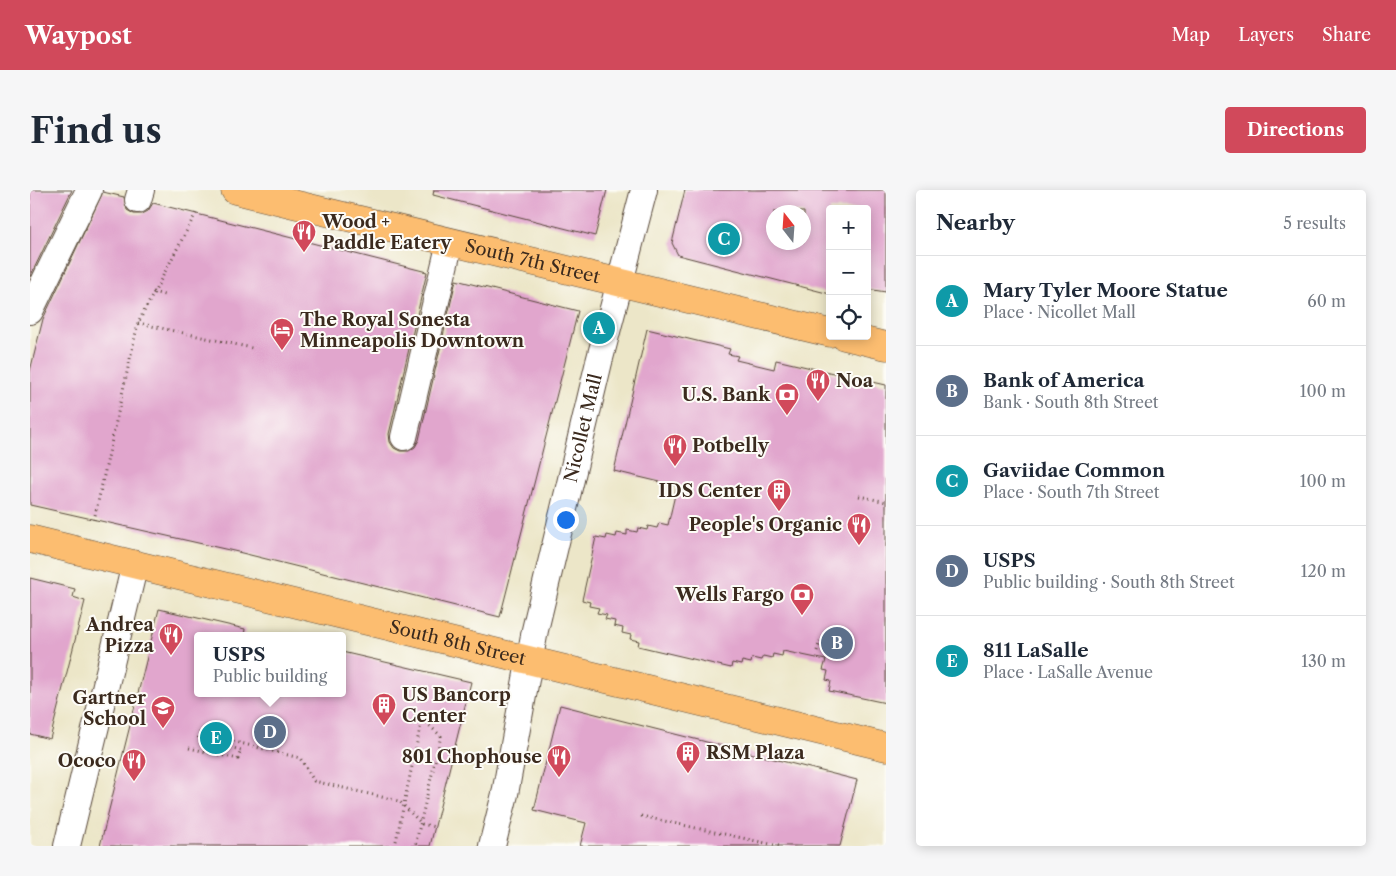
<!DOCTYPE html>
<meta charset="utf-8">
<style>
body{margin:0;font-family:"Libre Caslon Text",serif;background:#f6f6f7;color:#1f2937}
.controls{position:absolute;right:15px;top:15px;display:grid;overflow:hidden;border-radius:5px;box-shadow:0 2px 12px #0003}
.controls button{width:45px;height:45px;display:grid;place-items:center;padding:0;border:0;border-bottom:1px solid #e0e1e3;background:#fff;color:#1f2937;font:25px sans-serif}
.compass{position:absolute;left:736px;top:15px;width:45px;height:45px;border-radius:50%;background:#fff;box-shadow:0 2px 12px #0003;rotate:343deg}
.you{position:absolute;left:535px;top:329px;width:18px;height:18px;margin:-12px;border:4px solid #fff;border-radius:50%;background:#1a73e8;box-shadow:0 0 0 8px #1a73e833}
.badge{display:grid;place-items:center;width:32px;height:32px;border-radius:50%;background:#d1495b;color:#fff;font-size:16px;font-weight:700}
.pin{position:absolute;translate:-50% -50%;border:2px solid #fff;box-shadow:0 1px 5px #0006}
.popup{position:absolute;left:164px;top:442px;width:152px;height:65px;box-sizing:border-box;display:grid;place-content:center;border-radius:5px;background:#fff;filter:drop-shadow(0 1px 4px #0005);font-size:16px;white-space:nowrap;color:#747a83}
.popup b{font-size:19px;color:#1f2937}
.popup::after{content:'';position:absolute;left:50%;top:100%;margin-left:-10px;border:10px solid transparent;border-top-color:#fff}
.list{margin:0;padding:0;list-style:none}
h2{display:flex;justify-content:space-between;align-items:center;height:65px;margin:0;padding:0 20px;font-size:21px}
h2 small{font-size:16px;font-weight:400;color:#747a83}
.list li{display:grid;grid-template-columns:32px 1fr auto;gap:15px;align-items:center;box-sizing:border-box;height:90px;padding:0 20px;border-top:1px solid #e0e1e3}
.list b{display:block;font-size:19px;white-space:nowrap}
.list p{margin:0;font-size:16px;white-space:nowrap;color:#747a83}
.list em{font-size:16px;font-style:normal;color:#747a83}
.icon{flex:none;width:28px;height:28px;fill:none;stroke:currentColor;stroke-width:2;stroke-linecap:round;stroke-linejoin:round}
.map{position:relative;flex:none;width:856px;height:656px;overflow:hidden;border-radius:5px}
header{display:flex;align-items:center;gap:30px;box-sizing:border-box;height:70px;padding:0 25px;background:#d1495b;color:#fff}
header strong{font-size:24px}
nav{display:flex;gap:28px;margin-inline-start:auto;font-size:18px}
.intro{display:flex;align-items:center;justify-content:space-between;box-sizing:border-box;height:120px;padding:0 30px}
h1{margin:0;font-size:35px}
.button{padding:12px 22px;border-radius:5px;background:#d1495b;color:#fff;font-size:18px;font-weight:700}
main{display:flex;gap:30px;padding:0 30px}
aside{flex:1;background:#fff;border-radius:5px;box-shadow:0 2px 12px #0003}
.map>svg:first-child{display:block}
</style>
<header>
<strong>Waypost</strong>
<nav><a>Map</a><a>Layers</a><a>Share</a></nav>
</header>
<div class="intro"><h1>Find us</h1><a class="button">Directions</a></div>
<main>
<div class="map">
<svg width="856" height="656" viewBox="0 0 856 656">
<rect width="100%" height="100%" fill="#fdfcf7"/>
<filter id="ink" filterUnits="userSpaceOnUse"><feTurbulence type="fractalNoise" baseFrequency=".02" numOctaves="2"/><feDisplacementMap in="SourceGraphic" scale="10" xChannelSelector="R" yChannelSelector="G"/><feConvolveMatrix kernelMatrix="1 2 1 2 8 2 1 2 1" color-interpolation-filters="sRGB"/></filter>
<filter id="wash" filterUnits="userSpaceOnUse"><feTurbulence type="fractalNoise" baseFrequency=".0096" numOctaves="4" result="noise"/><feDisplacementMap in="SourceGraphic" scale="20" xChannelSelector="R" yChannelSelector="G"/><feGaussianBlur stdDeviation="1.12" result="paint"/><feColorMatrix in="noise" values="0 0 0 0 0 0 0 0 0 0 0 0 0 0 0 0 0 1.4 0 .05"/><feComposite in="paint" operator="in"/></filter>
<g filter="url(#wash)">
<rect width="100%" height="100%" fill="#ece6c8"/>
<g id="blocks">
<path fill="#e1a6cd" fill-rule="evenodd" d="M0 0H42L0 87Z
M404 0H577L565 46 403 5Z
M655 0H856V102L837 99V19H800V104L648 65 642 53ZM744 22H774V52H744Z
M73 2 94 7 97 20 104 24H112L118 21 123 13 397 82 359 244 360 252 364 258 370 261H379L385 257 389 250 426 90 548 121 470 427 208 362 0 315V181L13 129Z
M617 139 700 159 698 164 708 166 706 170 744 179 746 170 856 195V513L799 501 801 491 796 490 798 481 793 480 796 470 753 461 752 466 743 464 742 468 733 466 731 470 722 468 721 473 712 471 711 475 702 473 701 478 608 456 609 451 600 449 601 445 592 443 593 438 584 436 585 431 575 429 577 425 567 423 569 418 559 416 560 412 552 410 566 347 576 349 577 345 586 347 587 343 597 345V340L607 342 608 338 617 340 618 336 627 338 629 333 638 335 647 296 584 281Z
M0 388 45 399 43 407 55 411 20 549 0 544Z
M129 419 215 439 214 446H168V503H312V462L441 492 400 656H70Z
M530 515 827 590 810 656H550L556 633 504 620Z"/>
</g>
</g>
<g filter="url(#ink)">
<use href="#blocks" fill-opacity="0" stroke="#564638" stroke-width="1"/>
<g fill="none" stroke-linecap="round" stroke-linejoin="round">
<defs>
<g id="minor">
<path d="M108 10 111 0"/>
<path d="M0 121 59 0"/>
<path d="M374 247 420 52"/>
<path d="M37 656 105 374"/>
<path id="s1" d="M462 656 475 604 505 440 569 172 614 0"/>
</g>
<g id="major">
<path id="s2" d="M205 0 800 143"/>
<path d="M814 146 856 156"/>
<path id="s3" d="M0 349 856 557"/>
</g>
</defs>
<use href="#minor" stroke="#564638" stroke-width="28"/>
<use href="#major" stroke="#564638" stroke-width="29"/>
<path stroke="#564638" stroke-width="3" stroke-dasharray="1 4" stroke-linecap="butt" d="M123 102 134 105
M108 133 222 158
M733 204 735 194
M829 306 856 312
M64 330 108 133 166 23
M787 461 790 451
M159 558 208 569 211 560 168 549 170 543 270 568 284 591 369 611 392 634 405 637
M611 626 749 656
M365 656 392 529 411 546 385 656"/>
<use href="#minor" stroke="#fff" stroke-width="26"/>
<use href="#major" stroke="#fcbd6f" stroke-width="28"/>
</g>
</g>
<defs>
<symbol id="restaurant-pin" viewBox="-11 -11 22 30"><path d="M0 17L-7.5 6A9.5 9.5 0 1 1 7.5 6Z" fill="#d1495b" stroke="#fdfcf7"/><path d="M-5-6h1v4h1v-4h1v4h1v-4h1v5L-1.5 .5V6h-2V.5L-5-1ZM5-6V6H3V1.5H1.5Q1.5-4 5-6Z" fill="#fff"/></symbol>
<symbol id="hotel-pin" viewBox="-11 -11 22 30"><path d="M0 17L-7.5 6A9.5 9.5 0 1 1 7.5 6Z" fill="#d1495b" stroke="#fdfcf7"/><path d="M-6-4.5h1.5V1H6V5H4.5V3h-9V5H-6ZM-4 0a1.8 1.8 0 1 1 3.6 0ZM.5 0V-2.5h3Q6-2.5 6 0Z" fill="#fff"/></symbol>
<symbol id="bank-pin" viewBox="-11 -11 22 30"><path d="M0 17L-7.5 6A9.5 9.5 0 1 1 7.5 6Z" fill="#d1495b" stroke="#fdfcf7"/><path d="M-6-4H6V4H-6ZM0-2.3a2.3 2.3 0 1 0 0 4.6a2.3 2.3 0 1 0 0-4.6Z" fill="#fff"/></symbol>
<symbol id="building-pin" viewBox="-11 -11 22 30"><path d="M0 17L-7.5 6A9.5 9.5 0 1 1 7.5 6Z" fill="#d1495b" stroke="#fdfcf7"/><path d="M-4-6H4V6H1V3H-1V6H-4ZM-2.5-4.3h1.7v1.8h-1.7ZM.8-4.3h1.7v1.8H.8ZM-2.5-1h1.7V.8h-1.7ZM.8-1h1.7V.8H.8Z" fill="#fff"/></symbol>
<symbol id="school-pin" viewBox="-11 -11 22 30"><path d="M0 17L-7.5 6A9.5 9.5 0 1 1 7.5 6Z" fill="#d1495b" stroke="#fdfcf7"/><path d="M0-5L7-2L0 1L-7-2ZM-4 1L0 2.5L4 1V4Q0 6-4 4Z" fill="#fff"/></symbol>
</defs>
<g fill-rule="evenodd">
<use href="#restaurant-pin" x="260" y="28" width="28" height="38"/>
<use href="#hotel-pin" x="238" y="126" width="28" height="38"/>
<use href="#restaurant-pin" x="774" y="177" width="28" height="38"/>
<use href="#bank-pin" x="743" y="191" width="28" height="38"/>
<use href="#restaurant-pin" x="631" y="242" width="28" height="38"/>
<use href="#building-pin" x="735" y="287" width="28" height="38"/>
<use href="#restaurant-pin" x="815" y="321" width="28" height="38"/>
<use href="#bank-pin" x="758" y="391" width="28" height="38"/>
<use href="#restaurant-pin" x="127" y="431" width="28" height="38"/>
<use href="#building-pin" x="340" y="501" width="28" height="38"/>
<use href="#school-pin" x="119" y="504" width="28" height="38"/>
<use href="#building-pin" x="644" y="549" width="28" height="38"/>
<use href="#restaurant-pin" x="515" y="553" width="28" height="38"/>
<use href="#restaurant-pin" x="90" y="557" width="28" height="38"/>
</g>
<g text-anchor="middle" dominant-baseline="central" stroke-width="4" stroke-linejoin="round" paint-order="stroke">
<g font-size="18" font-weight="bold" fill="#3b2a1e" stroke="#fdfcf7" text-anchor="end">
<text x="292" y="32" text-anchor="start">Wood +<tspan x="292" dy="21">Paddle Eatery</tspan></text>
<text x="270" y="130" text-anchor="start">The Royal Sonesta<tspan x="270" dy="21">Minneapolis Downtown</tspan></text>
<text x="806" y="191" text-anchor="start">Noa</text>
<text x="740" y="205">U.S. Bank</text>
<text x="662" y="256" text-anchor="start">Potbelly</text>
<text x="732" y="301">IDS Center</text>
<text x="812" y="335">People's Organic</text>
<text x="754" y="405">Wells Fargo</text>
<text x="124" y="435">Andrea<tspan x="124" dy="21">Pizza</tspan></text>
<text x="372" y="505" text-anchor="start">US Bancorp<tspan x="372" dy="21">Center</tspan></text>
<text x="116" y="508">Gartner<tspan x="116" dy="21">School</tspan></text>
<text x="676" y="563" text-anchor="start">RSM Plaza</text>
<text x="512" y="567">801 Chophouse</text>
<text x="86" y="571">Ococo</text>
</g>
<g font-size="18" fill="#3b2a1e" stroke="#fdfcf7">
<text stroke="none"><textPath href="#s2" startOffset="306">South 7th Street</textPath></text>
<text stroke="none"><textPath href="#s1" startOffset="428">Nicollet Mall</textPath></text>
<text stroke="none"><textPath href="#s3" startOffset="440">South 8th Street</textPath></text>
</g>
</g>
</svg>
<div class="controls">
<button>+</button>
<button>−</button>
<button><svg class="icon" aria-label="locate" viewBox="0 0 24 24"><circle cx="12" cy="12" r="6"/><path d="M12 2v4M12 18v4M2 12h4M18 12h4"/></svg></button>
</div>
<svg class="compass" viewBox="-18 -18 36 36"><path d="M0-13l5 13h-10z" fill="#e53935"/><path d="M0 13l5-13h-10z" fill="#747a83"/></svg>
<div class="you"></div>
<div class="pin badge" style="left:569px;top:138px;background:#0f9aa8">A</div>
<div class="pin badge" style="left:807px;top:453px;background:#5c6f8a">B</div>
<div class="pin badge" style="left:694px;top:49px;background:#0f9aa8">C</div>
<div class="pin badge" style="left:240px;top:542px;background:#5c6f8a">D</div>
<div class="popup"><b>USPS</b>Public building</div>
<div class="pin badge" style="left:186px;top:548px;background:#0f9aa8">E</div>
</div>
<aside>
<h2>Nearby<small>5 results</small></h2>
<ul class="list">
<li><span class="badge" style="background:#0f9aa8">A</span><div><b>Mary Tyler Moore Statue</b><p>Place · Nicollet Mall</p></div><em>60 m</em></li>
<li><span class="badge" style="background:#5c6f8a">B</span><div><b>Bank of America</b><p>Bank · South 8th Street</p></div><em>100 m</em></li>
<li><span class="badge" style="background:#0f9aa8">C</span><div><b>Gaviidae Common</b><p>Place · South 7th Street</p></div><em>100 m</em></li>
<li><span class="badge" style="background:#5c6f8a">D</span><div><b>USPS</b><p>Public building · South 8th Street</p></div><em>120 m</em></li>
<li><span class="badge" style="background:#0f9aa8">E</span><div><b>811 LaSalle</b><p>Place · LaSalle Avenue</p></div><em>130 m</em></li>
</ul>
</aside>
</main>
